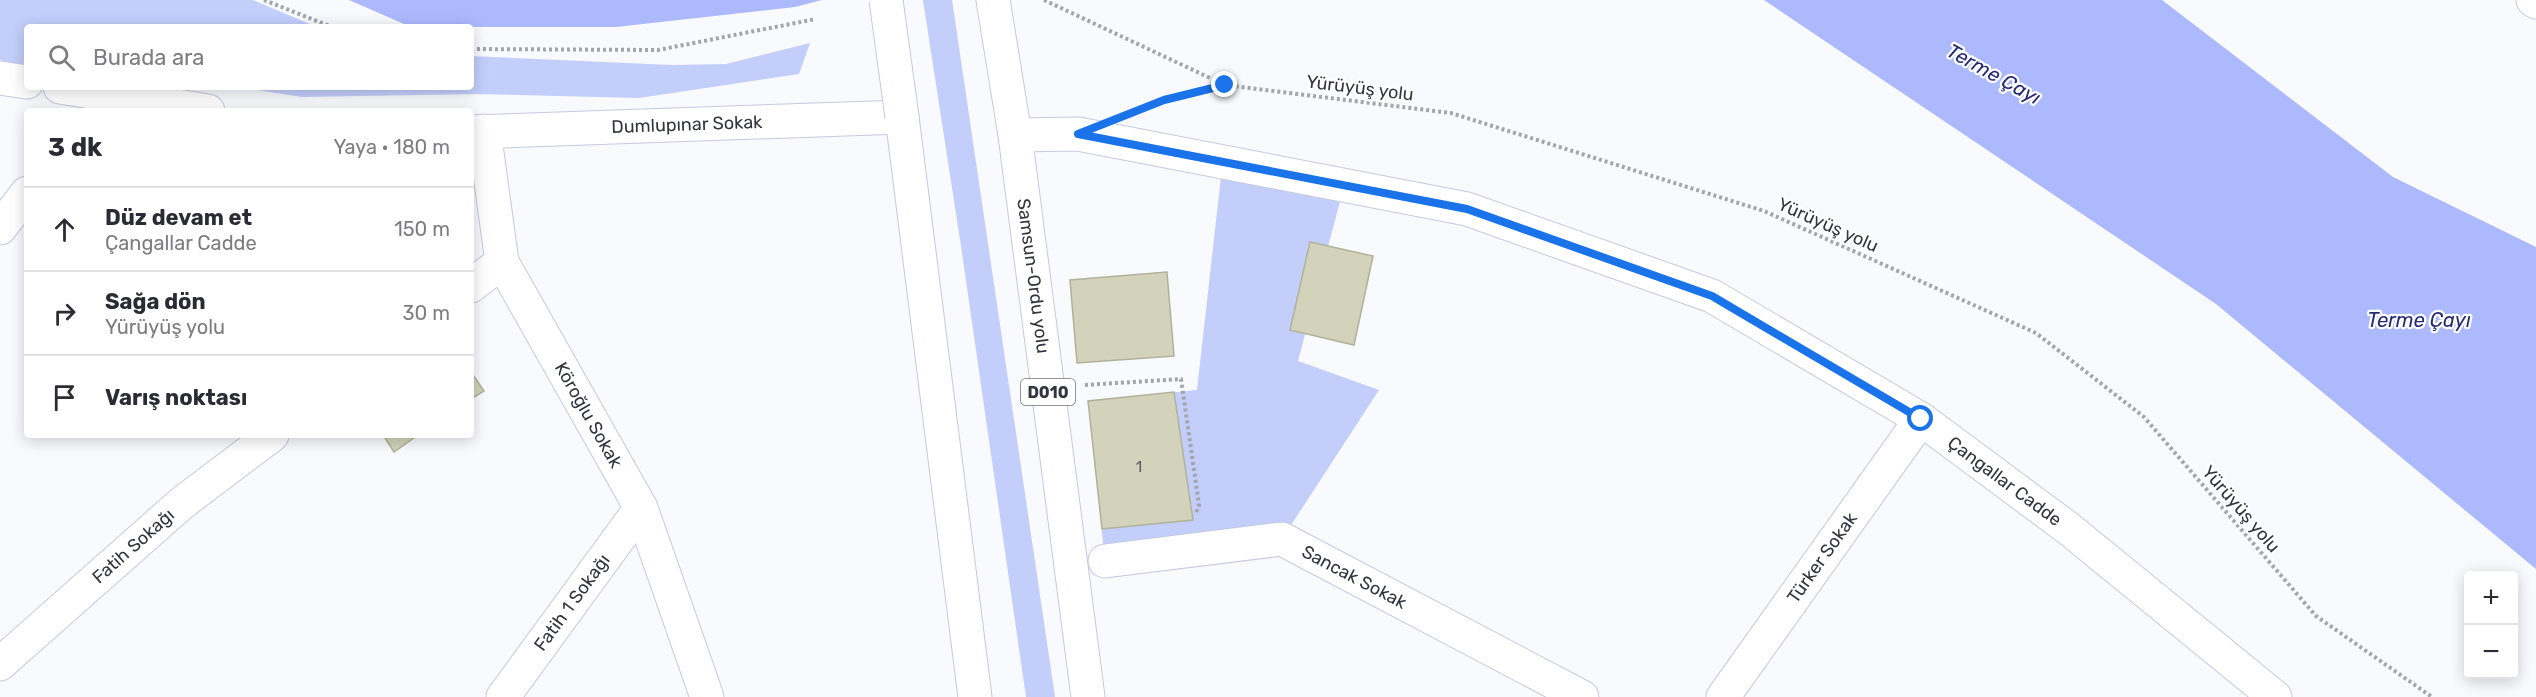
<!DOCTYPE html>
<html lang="tr">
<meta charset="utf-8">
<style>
body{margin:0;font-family:Rubik,sans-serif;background:#f7f7f7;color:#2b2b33}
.controls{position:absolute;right:18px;bottom:18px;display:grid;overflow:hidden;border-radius:6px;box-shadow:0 3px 15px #0003}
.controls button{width:54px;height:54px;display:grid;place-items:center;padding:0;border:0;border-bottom:2px solid #e1e1e2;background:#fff;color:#2b2b33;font:30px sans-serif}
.stop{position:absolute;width:18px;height:18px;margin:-14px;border:4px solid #1a73e8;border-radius:50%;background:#fff}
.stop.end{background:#1a73e8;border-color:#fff;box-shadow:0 2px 6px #0008}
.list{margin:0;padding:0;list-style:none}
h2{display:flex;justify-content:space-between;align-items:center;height:78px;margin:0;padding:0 24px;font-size:26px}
h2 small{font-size:20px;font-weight:400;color:#7c7c81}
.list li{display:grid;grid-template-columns:39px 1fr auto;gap:18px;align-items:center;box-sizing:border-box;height:84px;padding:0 24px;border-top:2px solid #e1e1e2}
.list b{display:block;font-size:22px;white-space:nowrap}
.list p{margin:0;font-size:20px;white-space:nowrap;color:#7c7c81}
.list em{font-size:20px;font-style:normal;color:#7c7c81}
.icon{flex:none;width:33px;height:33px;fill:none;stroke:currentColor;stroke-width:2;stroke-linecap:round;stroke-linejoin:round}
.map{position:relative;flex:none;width:2536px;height:697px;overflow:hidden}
.search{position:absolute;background:#fff;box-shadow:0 3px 15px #0003;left:24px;top:24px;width:450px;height:66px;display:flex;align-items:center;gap:15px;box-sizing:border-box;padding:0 21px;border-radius:6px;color:#7c7c81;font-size:22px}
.panel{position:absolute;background:#fff;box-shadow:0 3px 15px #0003;left:24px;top:108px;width:450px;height:330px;border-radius:6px}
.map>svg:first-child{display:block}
</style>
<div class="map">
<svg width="2536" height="697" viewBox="0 0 2536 697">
<rect width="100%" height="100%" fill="#f8fafe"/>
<path fill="#c3cefb" d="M0 0H253L317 27H27V67L0 60Z
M923 0H952L1055 697H1026L961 246Z
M810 43 799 74 639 98 477 94 302 97 239 87H471V56L672 65 726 64Z
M1222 168 1344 186 1298 361 1379 390 1282 539 1105 561 1088 401 1197 390Z"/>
<path fill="#acbafd" d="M349 0H822L795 7 616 27H411Z
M1764 0H2162L2393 177 2536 247V569L2216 304Z"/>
<path fill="#d2d3ba" stroke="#b1b29a" stroke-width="1.5" d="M1310 242 1373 256 1354 345 1290 330Z
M1167 272 1174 356 1077 363 1070 280Z
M471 372 484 391 471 399Z
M1174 392 1193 520 1102 529 1088 401Z
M383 435H418L394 452Z"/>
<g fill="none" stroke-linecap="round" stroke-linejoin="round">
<defs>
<g id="minor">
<path d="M2533 0 2536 2"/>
<path d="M0 78 27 82"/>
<path d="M60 87 208 111"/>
<path id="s1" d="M484 131 502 262 641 508 707 697"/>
<path id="s2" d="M471 132 902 117"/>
<path id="s3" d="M1015 135 1078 134 1467 209 1712 296 1921 419 2069 529 2275 697"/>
<path d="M0 228 27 193"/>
<path d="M471 286 502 262"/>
<path id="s4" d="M1105 561 1282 539 1582 697"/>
<path id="s5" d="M0 664 182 503 272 435"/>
<path id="s6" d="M503 697 641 508"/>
<path id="s7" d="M1723 697 1921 419"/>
</g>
<g id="highway">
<path id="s8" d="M993 0 1015 135 1088 697"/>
<path d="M902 117 975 697"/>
</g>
</defs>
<use href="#minor" stroke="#c4cae1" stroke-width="35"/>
<use href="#highway" stroke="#c4cae1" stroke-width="35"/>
<path stroke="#a2a5ab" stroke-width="4" stroke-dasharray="3 3" stroke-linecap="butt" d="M264 0 332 27
M1044 0 1225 85
M471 49 658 50 816 19
M1143 108 1164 100 1225 85 1451 113 1764 211 2036 333 2144 417 2316 616 2432 697
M1085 385 1181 379 1199 505 1196 513"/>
<use href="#minor" stroke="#fff" stroke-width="33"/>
<use href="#highway" stroke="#fff" stroke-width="33"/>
<defs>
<path id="highway-bridge" d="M886 0 902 117"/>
</defs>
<use href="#highway-bridge" stroke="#c4cae1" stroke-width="35" stroke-linecap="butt"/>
<use href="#highway-bridge" stroke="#fff" stroke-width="33"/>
</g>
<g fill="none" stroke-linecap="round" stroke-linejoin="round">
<path stroke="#1a73e8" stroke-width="8" d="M1225 85 1164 100 1078 134 1467 209 1712 296 1921 419"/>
</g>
<g text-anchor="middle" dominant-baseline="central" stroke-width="4.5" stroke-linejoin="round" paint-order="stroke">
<g font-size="15" fill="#5a5c5d">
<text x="1139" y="467">1</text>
</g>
<rect fill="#fff" stroke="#707278" stroke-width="1.5" x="1021" y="379" width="54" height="26" rx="4.5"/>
<g font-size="16" font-weight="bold" fill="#32353e">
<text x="1048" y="392">D010</text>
</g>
<g font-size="18" fill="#32353e" stroke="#fff">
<text transform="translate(1360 88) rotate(7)">Yürüyüş yolu</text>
<text stroke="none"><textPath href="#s2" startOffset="216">Dumlupınar Sokak</textPath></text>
<text transform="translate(1828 225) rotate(24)">Yürüyüş yolu</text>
<text stroke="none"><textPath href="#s8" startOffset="279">Samsun-Ordu yolu</textPath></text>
<text stroke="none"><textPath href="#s1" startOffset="308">Köroğlu Sokak</textPath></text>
<text stroke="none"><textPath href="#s3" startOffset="1066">Çangallar Cadde</textPath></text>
<text transform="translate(2241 509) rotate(49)">Yürüyüş yolu</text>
<text stroke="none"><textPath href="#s5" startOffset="178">Fatih Sokağı</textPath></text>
<text stroke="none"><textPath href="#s7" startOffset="171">Türker Sokak</textPath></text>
<text stroke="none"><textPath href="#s4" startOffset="260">Sancak Sokak</textPath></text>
<text stroke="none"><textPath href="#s6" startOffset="117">Fatih 1 Sokağı</textPath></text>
</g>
<g font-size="20" font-style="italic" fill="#262a75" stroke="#fff">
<text transform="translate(1994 74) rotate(29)">Terme Çayı</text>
<text x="2419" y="320">Terme Çayı</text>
</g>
</g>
</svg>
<div class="controls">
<button>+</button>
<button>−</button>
</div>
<div class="stop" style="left:1921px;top:419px"></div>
<div class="stop end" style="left:1225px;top:85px"></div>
<div class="search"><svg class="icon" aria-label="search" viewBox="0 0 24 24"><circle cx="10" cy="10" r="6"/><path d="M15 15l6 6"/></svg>Burada ara</div>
<section class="panel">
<h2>3 dk<small>Yaya · 180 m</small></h2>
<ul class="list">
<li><svg class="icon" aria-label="ahead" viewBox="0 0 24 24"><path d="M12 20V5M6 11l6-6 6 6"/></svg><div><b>Düz devam et</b><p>Çangallar Cadde</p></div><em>150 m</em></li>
<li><svg class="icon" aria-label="right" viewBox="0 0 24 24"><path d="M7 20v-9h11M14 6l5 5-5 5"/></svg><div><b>Sağa dön</b><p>Yürüyüş yolu</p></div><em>30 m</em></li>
<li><svg class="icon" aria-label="arrive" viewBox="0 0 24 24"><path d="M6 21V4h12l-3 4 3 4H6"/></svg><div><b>Varış noktası</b></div></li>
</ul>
</section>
</div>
